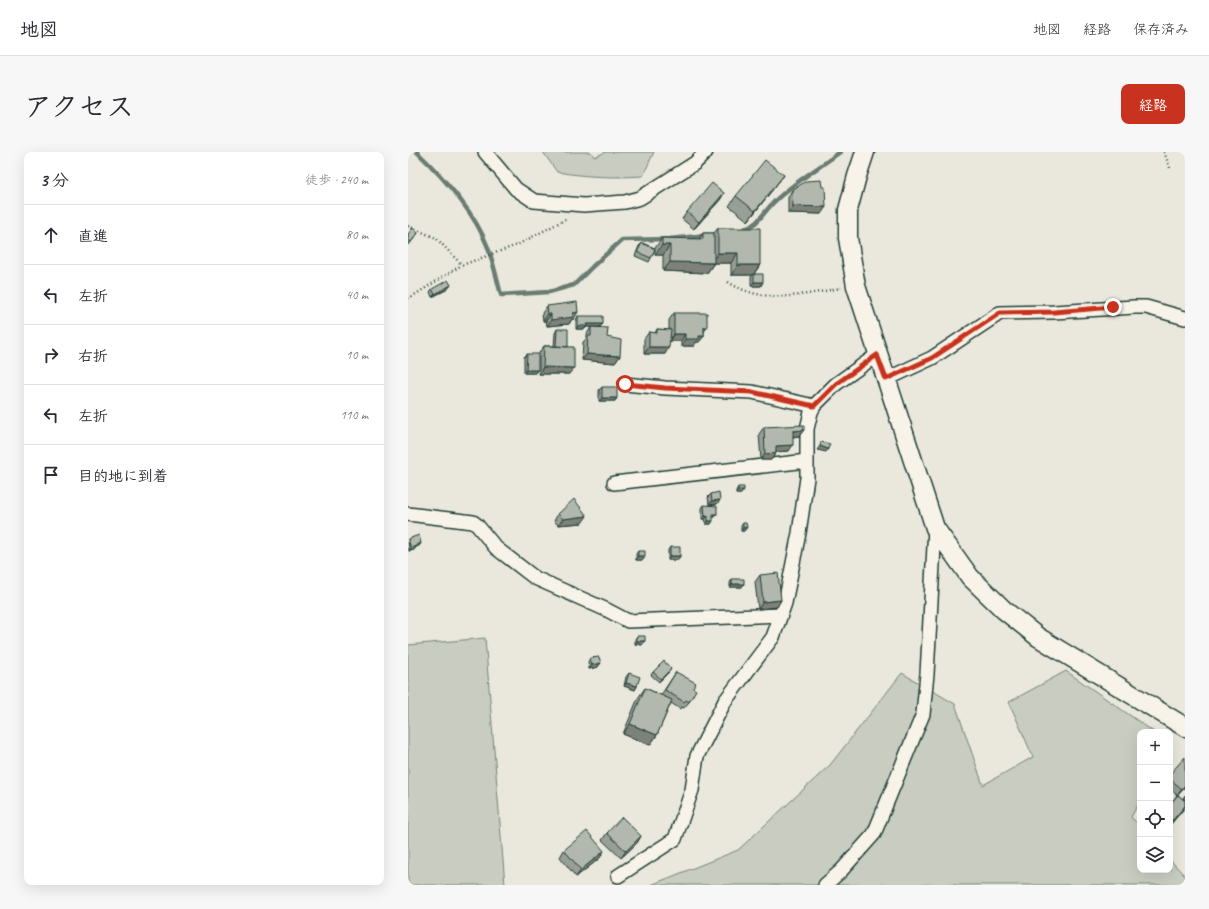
<!DOCTYPE html>
<html lang="ja">
<meta charset="utf-8">
<style>
body{margin:0;font-family:Caveat,"Klee One",sans-serif;background:#f7f7f7;color:#2b2b33}
.controls{position:absolute;right:12px;bottom:12px;display:grid;overflow:hidden;border-radius:8px;box-shadow:0 4px 16px #0002}
.controls button{width:36px;height:36px;display:grid;place-items:center;padding:0;border:0;border-bottom:1px solid #e1e1e2;background:#fff;color:#2b2b33;font:20px sans-serif}
.stop{position:absolute;width:12px;height:12px;margin:-9px;border:3px solid #c8321e;border-radius:50%;background:#fff}
.stop.end{background:#c8321e;border-color:#fff;box-shadow:0 1px 4px #0008}
.list{margin:0;padding:0;list-style:none}
h2{display:flex;justify-content:space-between;align-items:center;height:52px;margin:0;padding:0 16px;font-size:17px}
h2 small{font-size:13px;font-weight:400;color:#7c7c81}
.list li{display:grid;grid-template-columns:26px 1fr auto;gap:12px;align-items:center;box-sizing:border-box;height:60px;padding:0 16px;border-top:1px solid #e1e1e2}
.list b{display:block;font-size:15px;white-space:nowrap}
.list em{font-size:13px;font-style:normal;color:#7c7c81}
.icon{flex:none;width:22px;height:22px;fill:none;stroke:currentColor;stroke-width:2;stroke-linecap:round;stroke-linejoin:round}
.map{position:relative;flex:none;width:777px;height:733px;overflow:hidden;border-radius:8px}
header{display:flex;align-items:center;gap:24px;box-sizing:border-box;height:56px;padding:0 20px;background:#fff;border-bottom:1px solid #e1e1e2}
header strong{font-size:19px}
nav{display:flex;gap:22px;margin-inline-start:auto;font-size:14px}
.intro{display:flex;align-items:center;justify-content:space-between;box-sizing:border-box;height:96px;padding:0 24px}
h1{margin:0;font-size:28px}
.button{padding:10px 18px;border-radius:8px;background:#c8321e;color:#fff;font-size:14px;font-weight:700}
main{display:flex;gap:24px;padding:0 24px}
aside{flex:1;background:#fff;border-radius:8px;box-shadow:0 4px 16px #0002}
.map>svg:first-child{display:block}
</style>
<header>
<strong>地図</strong>
<nav><a>地図</a><a>経路</a><a>保存済み</a></nav>
</header>
<div class="intro"><h1>アクセス</h1><a class="button">経路</a></div>
<main>
<aside>
<h2>3 分<small>徒歩 · 240 m</small></h2>
<ul class="list">
<li><svg class="icon" aria-label="ahead" viewBox="0 0 24 24"><path d="M12 20V5M6 11l6-6 6 6"/></svg><div><b>直進</b></div><em>80 m</em></li>
<li><svg class="icon" aria-label="left" viewBox="0 0 24 24"><path d="M17 20v-9H6M10 6l-5 5 5 5"/></svg><div><b>左折</b></div><em>40 m</em></li>
<li><svg class="icon" aria-label="right" viewBox="0 0 24 24"><path d="M7 20v-9h11M14 6l5 5-5 5"/></svg><div><b>右折</b></div><em>10 m</em></li>
<li><svg class="icon" aria-label="left" viewBox="0 0 24 24"><path d="M17 20v-9H6M10 6l-5 5 5 5"/></svg><div><b>左折</b></div><em>110 m</em></li>
<li><svg class="icon" aria-label="arrive" viewBox="0 0 24 24"><path d="M6 21V4h12l-3 4 3 4H6"/></svg><div><b>目的地に到着</b></div></li>
</ul>
</aside>
<div class="map">
<svg width="777" height="733" viewBox="0 0 777 733">
<rect width="100%" height="100%" fill="#eae8dd"/>
<filter id="ink" filterUnits="userSpaceOnUse"><feTurbulence type="fractalNoise" baseFrequency=".025" numOctaves="2"/><feDisplacementMap in="SourceGraphic" scale="8" xChannelSelector="R" yChannelSelector="G"/><feConvolveMatrix kernelMatrix="1 2 1 2 8 2 1 2 1" color-interpolation-filters="sRGB"/></filter>
<g filter="url(#ink)">
<path fill="#c8ccc1" stroke="#74847a" d="M135 0H183L186 5 198 0H246L235 24C206 26 178 25 149 20Z
M77 486 97 733H0V493Z
M658 519 746 580H732V649L723 665 732 674V718H762V708L777 724V733H243L330 698 422 613 494 521 547 552 575 633 625 605 601 550Z"/>
<g fill="none" stroke-linecap="round" stroke-linejoin="round">
<path stroke="#6a7c72" stroke-width="4.5" d="M9 0C36 26 65 58 79 93 85 109 89 127 93 143L141 140 166 133 185 114 214 88 262 87 299 83
M336 77C349 74 356 60 365 51 383 32 411 16 432 0"/>
<defs>
<path id="street" d="M77 0 108 37 126 49 176 53 217 50 232 46 287 11 298 0
M479 227 524 206 592 161 646 160 726 155H738L777 166
M217 232 257 236 344 240 406 254
M206 331 399 309
M0 362 65 370 69 373 88 396 127 426 199 458 220 469 373 463
M210 724 267 687 284 638 289 604 317 549 365 485 377 451 391 381 399 326V277L403 260 406 254 428 232 469 203
M417 733 433 719 466 682 515 562 519 522 527 376"/>
<path id="secondary" d="M457 0 449 24 440 58V86L448 134 527 376 562 425 596 458 630 485 777 575"/>
</defs>
<use href="#street" stroke="#1f3d34" stroke-width="16"/>
<use href="#secondary" stroke="#1f3d34" stroke-width="21"/>
<path stroke="#1f3d34" stroke-width="2.5" stroke-dasharray="1 3" stroke-linecap="butt" d="M756 0 762 16
M0 74 28 86 54 113
M320 130C356 153 394 143 433 136
M0 147 54 113 109 93 160 66"/>
<use href="#street" stroke="#f7f3e8" stroke-width="13"/>
<use href="#secondary" stroke="#f7f3e8" stroke-width="18"/>
</g>
<path fill="#999e96" stroke="#1f3d34" d="M376 23 369 32 340 69 321 54 328 44Z
M384 38 413 62 380 61V45Z
M316 41 312 48 286 77 274 67 279 60Z
M310 76 352 113 346 122 353 134H343V125L345 123H323V111H306L299 121 255 119V103H247V97L243 106 241 110 227 104 231 94 234 91 247 96 254 86 291 87 295 81H306Z
M10 81 1 93 0 92V82Z
M24 137H40L24 145 22 140Z
M139 154 166 167H164L161 172 139 174 138 169H135L134 161Z
M266 161 299 175 296 180V184L291 190H288L286 194H273V189H262L257 202H236V187L241 180 247 181 249 177 261 178V168Z
M170 164 195 172 192 175H187L199 185 212 204 207 211 174 208 175 190 179 186V182L183 175H178L177 177H168V168Z
M149 177 161 222H131V201L136 194H146L147 181Z
M119 202 130 218 127 221H116V205Z
M194 235 209 246 207 249H191V238Z
M356 275 396 278 391 284 385 285 381 299 368 300V301L363 308H353L351 282Z
M330 335 333 342H328V339Z
M303 342 312 348 309 352 301 353 300 345Z
M296 353 307 365H305L303 372H298L297 367H294V356Z
M150 362 174 371 150 373 146 369Z
M335 371 339 375 336 379H333V374Z
M0 387 13 391 11 394 8 395 6 398 1 399Z
M262 395 272 404 270 408H260V398Z
M230 399 237 404 235 408H228V402Z
M352 423 373 448 369 455 350 457 347 430Z
M324 427 334 435H322V431Z
M229 484 234 493 227 492V487Z
M182 506 190 515 181 517 180 510Z
M245 520H261L251 530 243 523Z
M268 520 285 536 281 550 276 556 273 555 272 557 263 551 249 583 242 593 215 582 230 546 237 536 253 543Z
M221 521 229 534 227 538 216 534 218 525Z
M762 622 777 635 770 643 777 649V655L762 673V652L769 643 762 637Z
M777 643V648L775 646Z
M199 681 233 684 229 691 213 706 194 688Z
M156 698 192 706 168 725 152 705Z"/>
<path fill="#7d817a" stroke="#1f3d34" d="M376 23 369 32 340 69 347 59Z
M316 41 312 48 286 77 291 70Z
M385 54 418 55 413 62 380 61Z
M254 93H262L255 103H247Z
M310 101H330L323 111H303H306L299 121 255 119 262 110 303 111Z
M330 113H352L345 123H323Z
M346 130H355L353 134H343Z
M43 133 40 137 24 145 27 142Z
M170 160 166 167H164L161 172 139 174 143 168 165 161Z
M140 162H143L138 169H135Z
M179 172H195L192 175H178L177 177H168L170 174Z
M296 175H299L294 182Z
M266 182H277L273 189H261Z
M291 184H296L291 190H288L286 194H273L277 187Z
M241 195H261L257 202H236Z
M179 202 212 204 207 211 174 208Z
M135 215 166 216 161 222H131Z
M118 218H130L127 221H116Z
M194 246H209L207 249H191Z
M396 278 391 284 380 285 385 279Z
M385 293 381 299 363 300 368 294Z
M412 294 420 297 418 300 409 298Z
M368 301 363 308H353L357 302Z
M330 338H336L333 342H328Z
M312 348 309 352 301 353 304 349Z
M305 362H309L307 365H303Z
M179 364 174 371 150 373 155 367Z
M297 364H300L297 367H294Z
M300 369H305L303 372H298Z
M339 375 336 379H333L335 376Z
M13 391 11 394 8 395 6 398 1 399 3 396 8 393Z
M230 404H237L235 408H228Z
M262 404H272L270 408H260Z
M324 432H336L334 435H322Z
M373 448 369 455 350 457 355 450Z
M229 489H237L234 493 227 492Z
M193 511 190 515 181 517 184 513Z
M263 517 261 520 251 530 253 527Z
M218 531 229 534 227 538 216 534Z
M222 572 249 583 242 593 215 582Z
M777 633V635L769 644 774 637Z
M777 654 775 658 762 673 765 668Z
M233 684 229 691 213 706 218 699Z
M196 699 192 706 168 725 173 718Z"/>
<path fill="#b2b8ae" stroke="#1f3d34" d="M357 8 376 23 347 59 328 44Z
M413 28 414 35H417L418 55 385 54 384 38 398 29Z
M304 31 316 41 291 70 279 60Z
M5 76 10 81 3 90 0 87V82Z
M310 76H352V113H330V101H310Z
M295 81H306V111L262 110V93H254V86L295 87Z
M234 91 247 97 243 106 229 100Z
M346 122H355V130H346Z
M40 128 43 133 27 142 24 137Z
M169 150 170 160 165 161V165L143 168V162H140L139 154Z
M266 161H299V175H296V184H291V187H277V182H266Z
M170 164H195V172H179V174H170Z
M183 175 200 176 199 185 213 188 212 204 179 202 180 184H183Z
M149 177H160V195L148 194Z
M249 177 263 178 261 195H241V180L249 181Z
M136 194 166 195V216L135 215Z
M119 202H130V218H118Z
M194 235H209V246H194Z
M396 273V278L385 279V293L368 294V301L357 302 356 275Z
M413 290 422 292 420 297 412 294Z
M330 335H336V338H330Z
M311 340 312 348 304 349 303 342Z
M166 347 179 364 155 367 150 362Z
M296 353 309 354V362H305V369H300V364H297Z
M335 371H338L339 375 335 376Z
M11 383 13 391 8 393V394L3 396 0 387Z
M262 395H272V404H262Z
M230 399H237V404H230Z
M370 421 373 448 355 450 352 423Z
M324 427H336V432H324Z
M229 484H237V489H229Z
M191 505 193 511 184 513 182 506Z
M256 509 263 517 253 527 245 520Z
M268 520 288 531 285 536 288 538 281 550 278 548 276 550 257 538Z
M221 521 232 525 229 534 218 531Z
M237 536 264 548 249 583 222 572Z
M777 605V633L774 637 762 627V622Z
M770 643 777 649V654L765 668 762 666V652Z
M214 665 233 684 218 699 199 681Z
M179 679 196 699 173 718 156 698Z"/>
</g>
<g fill="none" stroke-linecap="round" stroke-linejoin="round" filter="url(#ink)">
<path stroke="#c8321e" stroke-width="5" d="M217 232 257 236 344 240 406 254 428 232 469 203 478 227 524 206 592 161 646 160 705 155"/>
</g>
</svg>
<div class="controls">
<button>+</button>
<button>−</button>
<button><svg class="icon" aria-label="locate" viewBox="0 0 24 24"><circle cx="12" cy="12" r="6"/><path d="M12 2v4M12 18v4M2 12h4M18 12h4"/></svg></button>
<button><svg class="icon" aria-label="layers" viewBox="0 0 24 24"><path d="M12 4l9 5-9 5-9-5zM3 14l9 5 9-5"/></svg></button>
</div>
<div class="stop" style="left:217px;top:232px"></div>
<div class="stop end" style="left:705px;top:155px"></div>
</div>
</main>
